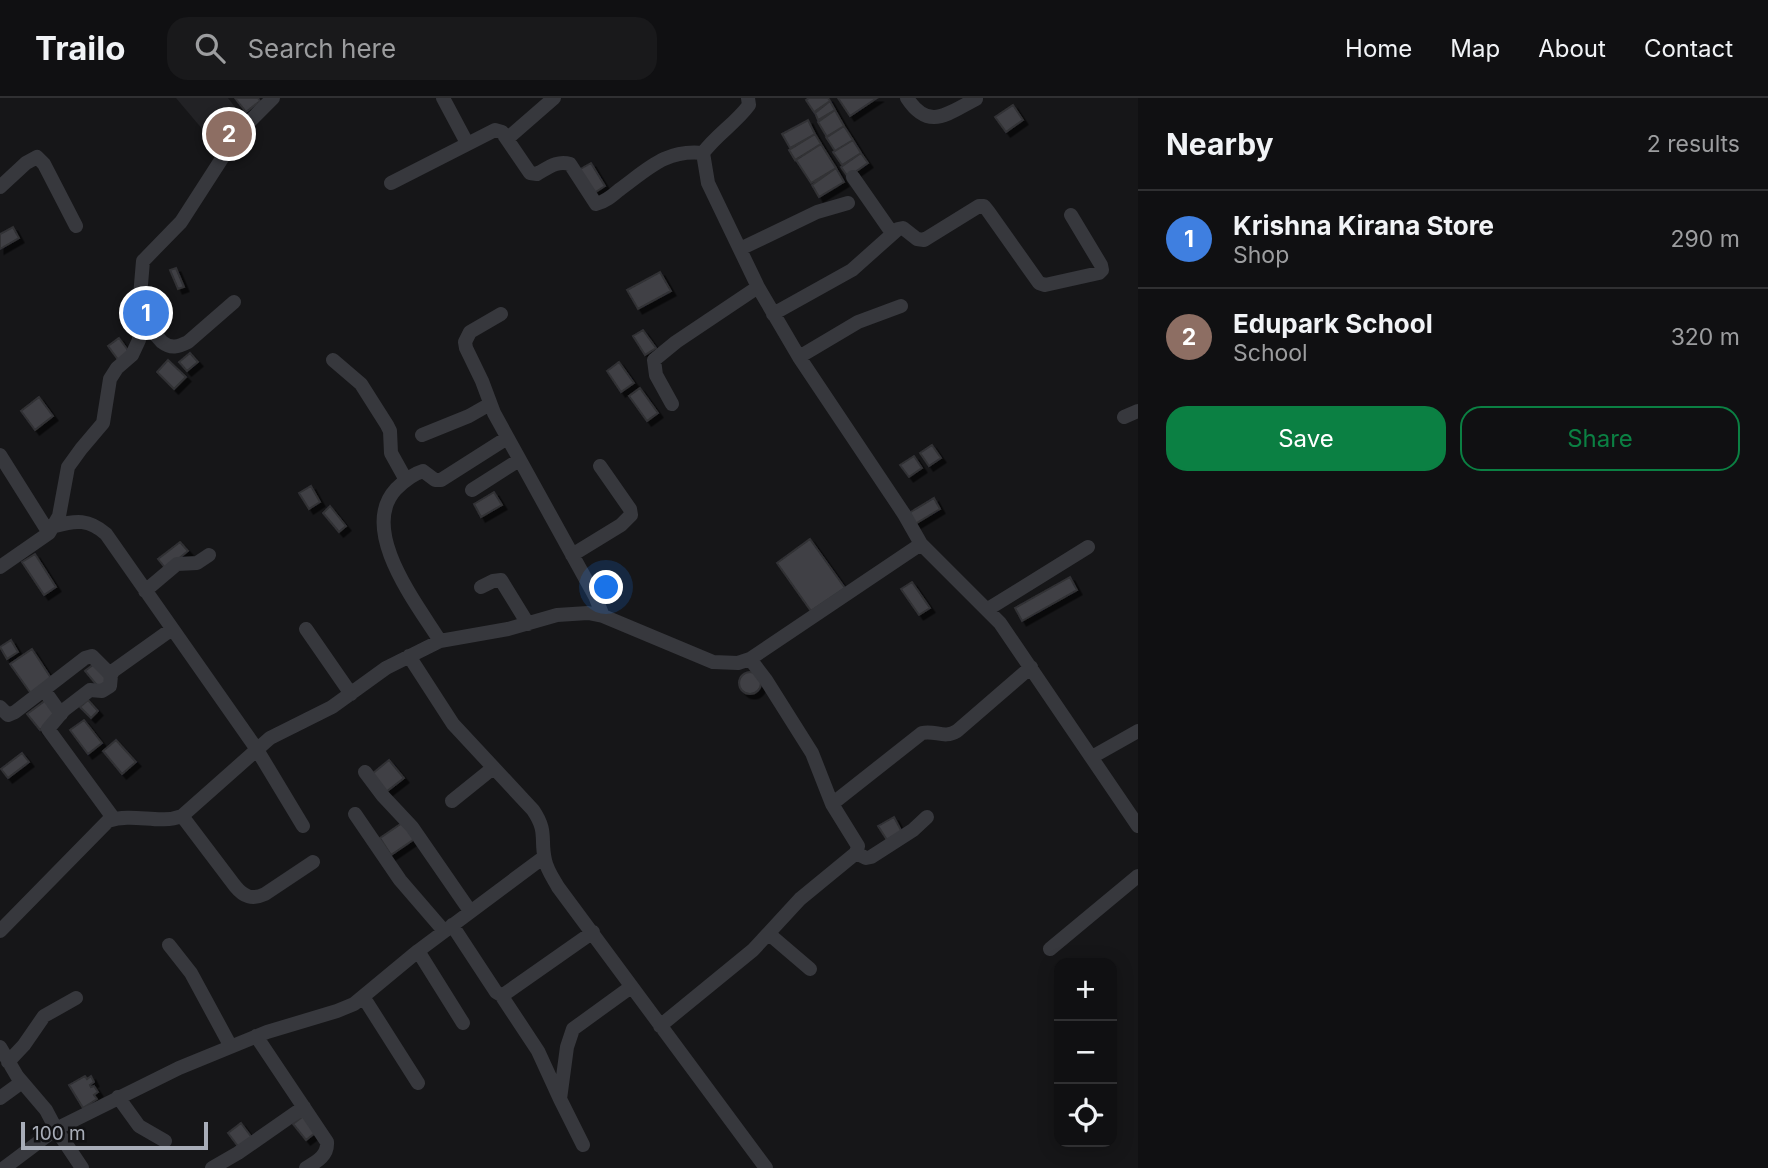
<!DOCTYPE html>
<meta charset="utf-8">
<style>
body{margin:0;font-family:Inter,sans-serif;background:#19191b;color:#f1f3f6}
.controls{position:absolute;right:21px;bottom:21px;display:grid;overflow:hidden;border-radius:14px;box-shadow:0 4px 18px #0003}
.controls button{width:63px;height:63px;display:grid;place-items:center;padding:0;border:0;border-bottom:2px solid #303032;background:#101012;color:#f1f3f6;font:35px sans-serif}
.scale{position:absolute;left:21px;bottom:18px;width:187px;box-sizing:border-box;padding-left:7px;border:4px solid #a8adb8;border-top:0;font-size:19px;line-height:24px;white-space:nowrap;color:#a8adb8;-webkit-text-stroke:5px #111113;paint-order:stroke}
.you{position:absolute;left:607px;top:490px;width:24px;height:24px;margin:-18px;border:5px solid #fff;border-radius:50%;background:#1a73e8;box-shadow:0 0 0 10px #1a73e833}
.badge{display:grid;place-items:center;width:46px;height:46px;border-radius:50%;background:#0b8043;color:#fff;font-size:23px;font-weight:700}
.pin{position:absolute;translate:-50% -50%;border:4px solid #fff;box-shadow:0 2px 7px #0006}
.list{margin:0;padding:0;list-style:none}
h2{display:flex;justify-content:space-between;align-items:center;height:91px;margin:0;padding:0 28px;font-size:30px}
h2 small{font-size:23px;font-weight:400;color:#9c9d9f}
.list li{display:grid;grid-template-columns:46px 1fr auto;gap:21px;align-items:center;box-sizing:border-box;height:98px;padding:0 28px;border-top:2px solid #303032}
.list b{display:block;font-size:26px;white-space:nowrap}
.list p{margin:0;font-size:23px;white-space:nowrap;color:#9c9d9f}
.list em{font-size:23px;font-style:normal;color:#9c9d9f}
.actions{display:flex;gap:14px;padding:21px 28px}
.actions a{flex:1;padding:16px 0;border:2px solid #0b8043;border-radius:21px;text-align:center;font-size:24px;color:#0b8043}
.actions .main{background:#0b8043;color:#fff}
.icon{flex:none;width:38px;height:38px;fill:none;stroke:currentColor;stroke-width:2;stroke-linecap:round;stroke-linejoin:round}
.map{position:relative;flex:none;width:1138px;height:1070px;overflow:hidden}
header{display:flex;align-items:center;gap:42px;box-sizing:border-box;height:98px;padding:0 35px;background:#101012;border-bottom:2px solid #303032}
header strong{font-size:33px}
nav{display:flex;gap:38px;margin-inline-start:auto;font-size:24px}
.search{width:490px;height:63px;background:#19191b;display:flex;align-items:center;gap:18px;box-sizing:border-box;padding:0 24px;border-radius:21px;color:#9c9d9f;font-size:26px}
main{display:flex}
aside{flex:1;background:#101012}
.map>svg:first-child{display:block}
</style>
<header>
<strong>Trailo</strong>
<div class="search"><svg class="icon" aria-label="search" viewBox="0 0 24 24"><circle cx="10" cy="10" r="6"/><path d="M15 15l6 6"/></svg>Search here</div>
<nav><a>Home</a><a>Map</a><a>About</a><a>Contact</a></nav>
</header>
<main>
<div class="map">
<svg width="1138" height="1070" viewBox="0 0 1138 1070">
<defs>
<filter id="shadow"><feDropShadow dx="4.5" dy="4.5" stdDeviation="0" flood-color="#0009"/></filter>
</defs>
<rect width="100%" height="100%" fill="#161618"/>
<path fill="#222225" d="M176 0H228L244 21 220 52Z"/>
<path fill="#404145" stroke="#303034" stroke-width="2" filter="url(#shadow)" d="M235 0H258L260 3 246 14Z
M809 0H828L830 3 814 14 806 2Z
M838 0H877L850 18Z
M830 3 835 12 818 22 815 15Z
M1013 7 1023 22 1006 34 995 19Z
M835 12 844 28 827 39 818 24Z
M808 22 815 36 790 50 782 36Z
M844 28 853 42 835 53 826 39Z
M815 36 821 46 795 62 789 52Z
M853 42 861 55 842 67 833 54Z
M821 46 836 70 811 85 796 62Z
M861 55 868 65 848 79 841 69Z
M591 65 605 88 591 97 577 73Z
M836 70 844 84 819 99 812 87Z
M13 129 19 140 0 151V136Z
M176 170 184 189 178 191 170 172Z
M660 174 671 193 638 211 627 192Z
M643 232 656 250 645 257 633 238Z
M119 240 130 255 119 263 108 248Z
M190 255 198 264 187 273 179 264Z
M168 262 186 279 174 291 157 274Z
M619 264 634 285 621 294 607 273Z
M640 290 658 315 647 323 629 298Z
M39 299 53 318 35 332 21 313Z
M932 347 941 360 929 368 920 355Z
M914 358 922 370 909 379 900 367Z
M311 388 320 404 309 411 299 395Z
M494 394 502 407 481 419 474 406Z
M934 400 940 411 915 426 909 415Z
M330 408 346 428 339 434 323 415Z
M810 441 845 490 811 513 777 465Z
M180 444 188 453 166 471 158 461Z
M35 456 56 489 44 497 22 464Z
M1070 479 1077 492 1022 523 1015 510Z
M912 484 930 510 919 517 901 491Z
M11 542 18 554 7 561 0 549Z
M32 551 53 583 32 597 10 566Z
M94 566 109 584 100 591 85 573Z
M739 585a11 11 0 1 1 22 0a11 11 0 1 1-22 0Z
M46 602 58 618 40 632 27 616Z
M88 602 98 613 91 620 80 609Z
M84 622 102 645 88 656 70 632Z
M116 642 136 664 122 676 103 653Z
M22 655 29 664 8 680 1 671Z
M389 662 404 680 386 694 372 676Z
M894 719 902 734 887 742 878 728Z
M405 723 416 740 391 757 380 740Z
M85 978 87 981 91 978 94 984 90 987 91 989 94 988 98 994 94 997 97 1001 83 1010 69 987Z
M306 1016 319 1032 306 1042 293 1026Z
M241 1025 253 1041 240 1051 228 1035Z"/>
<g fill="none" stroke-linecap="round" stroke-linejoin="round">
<path stroke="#37383d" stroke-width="14" d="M443 0 467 45
M748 0 749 7C736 25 716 37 703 55L708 85 758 189 799 259 904 416 921 446 1000 525 1138 728
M907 0C929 34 948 15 976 1
M507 41 554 0
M853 79 892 135
M391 85 495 32 502 34 530 75 537 76C548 70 557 62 570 66L596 106C605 104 612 98 619 92 648 71 666 51 703 55
M0 89 26 65 37 59 44 66 76 128
M740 151 817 114 848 105
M501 216 470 234 465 244 466 250 482 283 494 315 595 498 603 518
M773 216 852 172 898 131 903 130 917 141 924 142 979 108H984L988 113 1039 185 1045 187 1099 175 1102 172 1101 167 1071 117
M139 218 162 244C171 251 178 249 188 244L234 204
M799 259 858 224 901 208
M333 262 361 286 387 327 390 333 391 355 406 382
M672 306 656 277 654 262 676 244 758 189
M1124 319 1138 313
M422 337 469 318 490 306
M0 357 49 435
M472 392 519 362
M55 428C76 422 89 421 106 436L256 650 303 728
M572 457 621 427 631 417 630 411 600 368
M0 469 49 435 59 418 68 369 81 351 103 325 110 281 117 270 132 257 139 242V210L143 163 181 124 239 34 273 0
M481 489 493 483 501 482 528 526
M145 493 177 466 197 465 209 457
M988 511 1088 449
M306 531 351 596
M440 543C417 506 358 432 396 391 404 383 413 376 423 373L435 382H441L507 340
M409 558 453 626 533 712C548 734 540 741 545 762 547 772 553 780 558 789L766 1070
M44 592 61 616
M0 609 8 617 15 614 85 560 92 558 111 577
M1092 659 1138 633
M365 674 383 698 412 729 470 813
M452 703 493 670
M832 706 922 635C936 632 944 641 957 633L1031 569
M355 716 400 782 444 833
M182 718 235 788C244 799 252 802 265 796L313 764
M114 721 48 631 64 612 90 592 102 593 110 588 111 577 113 573 172 531
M856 755 866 760 871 759 913 732 927 719
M452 827 496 894 501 897 506 895 593 834
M0 833 108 723C134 714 158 727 182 718L270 640 332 609 386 570 440 543 508 531 557 517 588 515 603 518 713 564 738 565 750 561 921 446
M769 836 810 871
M169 847 191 875 230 947
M1050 851 1138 778
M418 853 463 925
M501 897 538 953 560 1001 567 949 573 931 631 889
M364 900 418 985
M660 928 753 852 800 801 856 755 858 748 832 706 812 655 766 582 750 561
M256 938 327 1044C328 1058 316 1064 306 1070
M0 949 17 978 46 1012 56 1031 82 1070
M8 964 24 947 44 918 76 900
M118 999 139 1028 165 1043
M0 1000 22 984
M560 1001 583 1047
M4 1070 56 1031 179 970 267 934 337 913 354 906 418 853 544 759
M212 1070 238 1055 304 1009"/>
</g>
</svg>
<div class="controls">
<button>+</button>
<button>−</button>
<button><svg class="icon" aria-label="locate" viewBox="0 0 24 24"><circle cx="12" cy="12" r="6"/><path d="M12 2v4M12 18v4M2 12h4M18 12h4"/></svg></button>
</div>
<div class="scale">100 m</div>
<div class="you"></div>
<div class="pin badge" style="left:146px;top:215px;background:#3f7fe0">1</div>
<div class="pin badge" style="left:229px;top:36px;background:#8d6e63">2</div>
</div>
<aside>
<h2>Nearby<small>2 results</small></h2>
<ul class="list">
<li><span class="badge" style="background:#3f7fe0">1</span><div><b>Krishna Kirana Store</b><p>Shop</p></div><em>290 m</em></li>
<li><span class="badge" style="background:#8d6e63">2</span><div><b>Edupark School</b><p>School</p></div><em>320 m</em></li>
</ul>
<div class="actions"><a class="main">Save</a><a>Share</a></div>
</aside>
</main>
